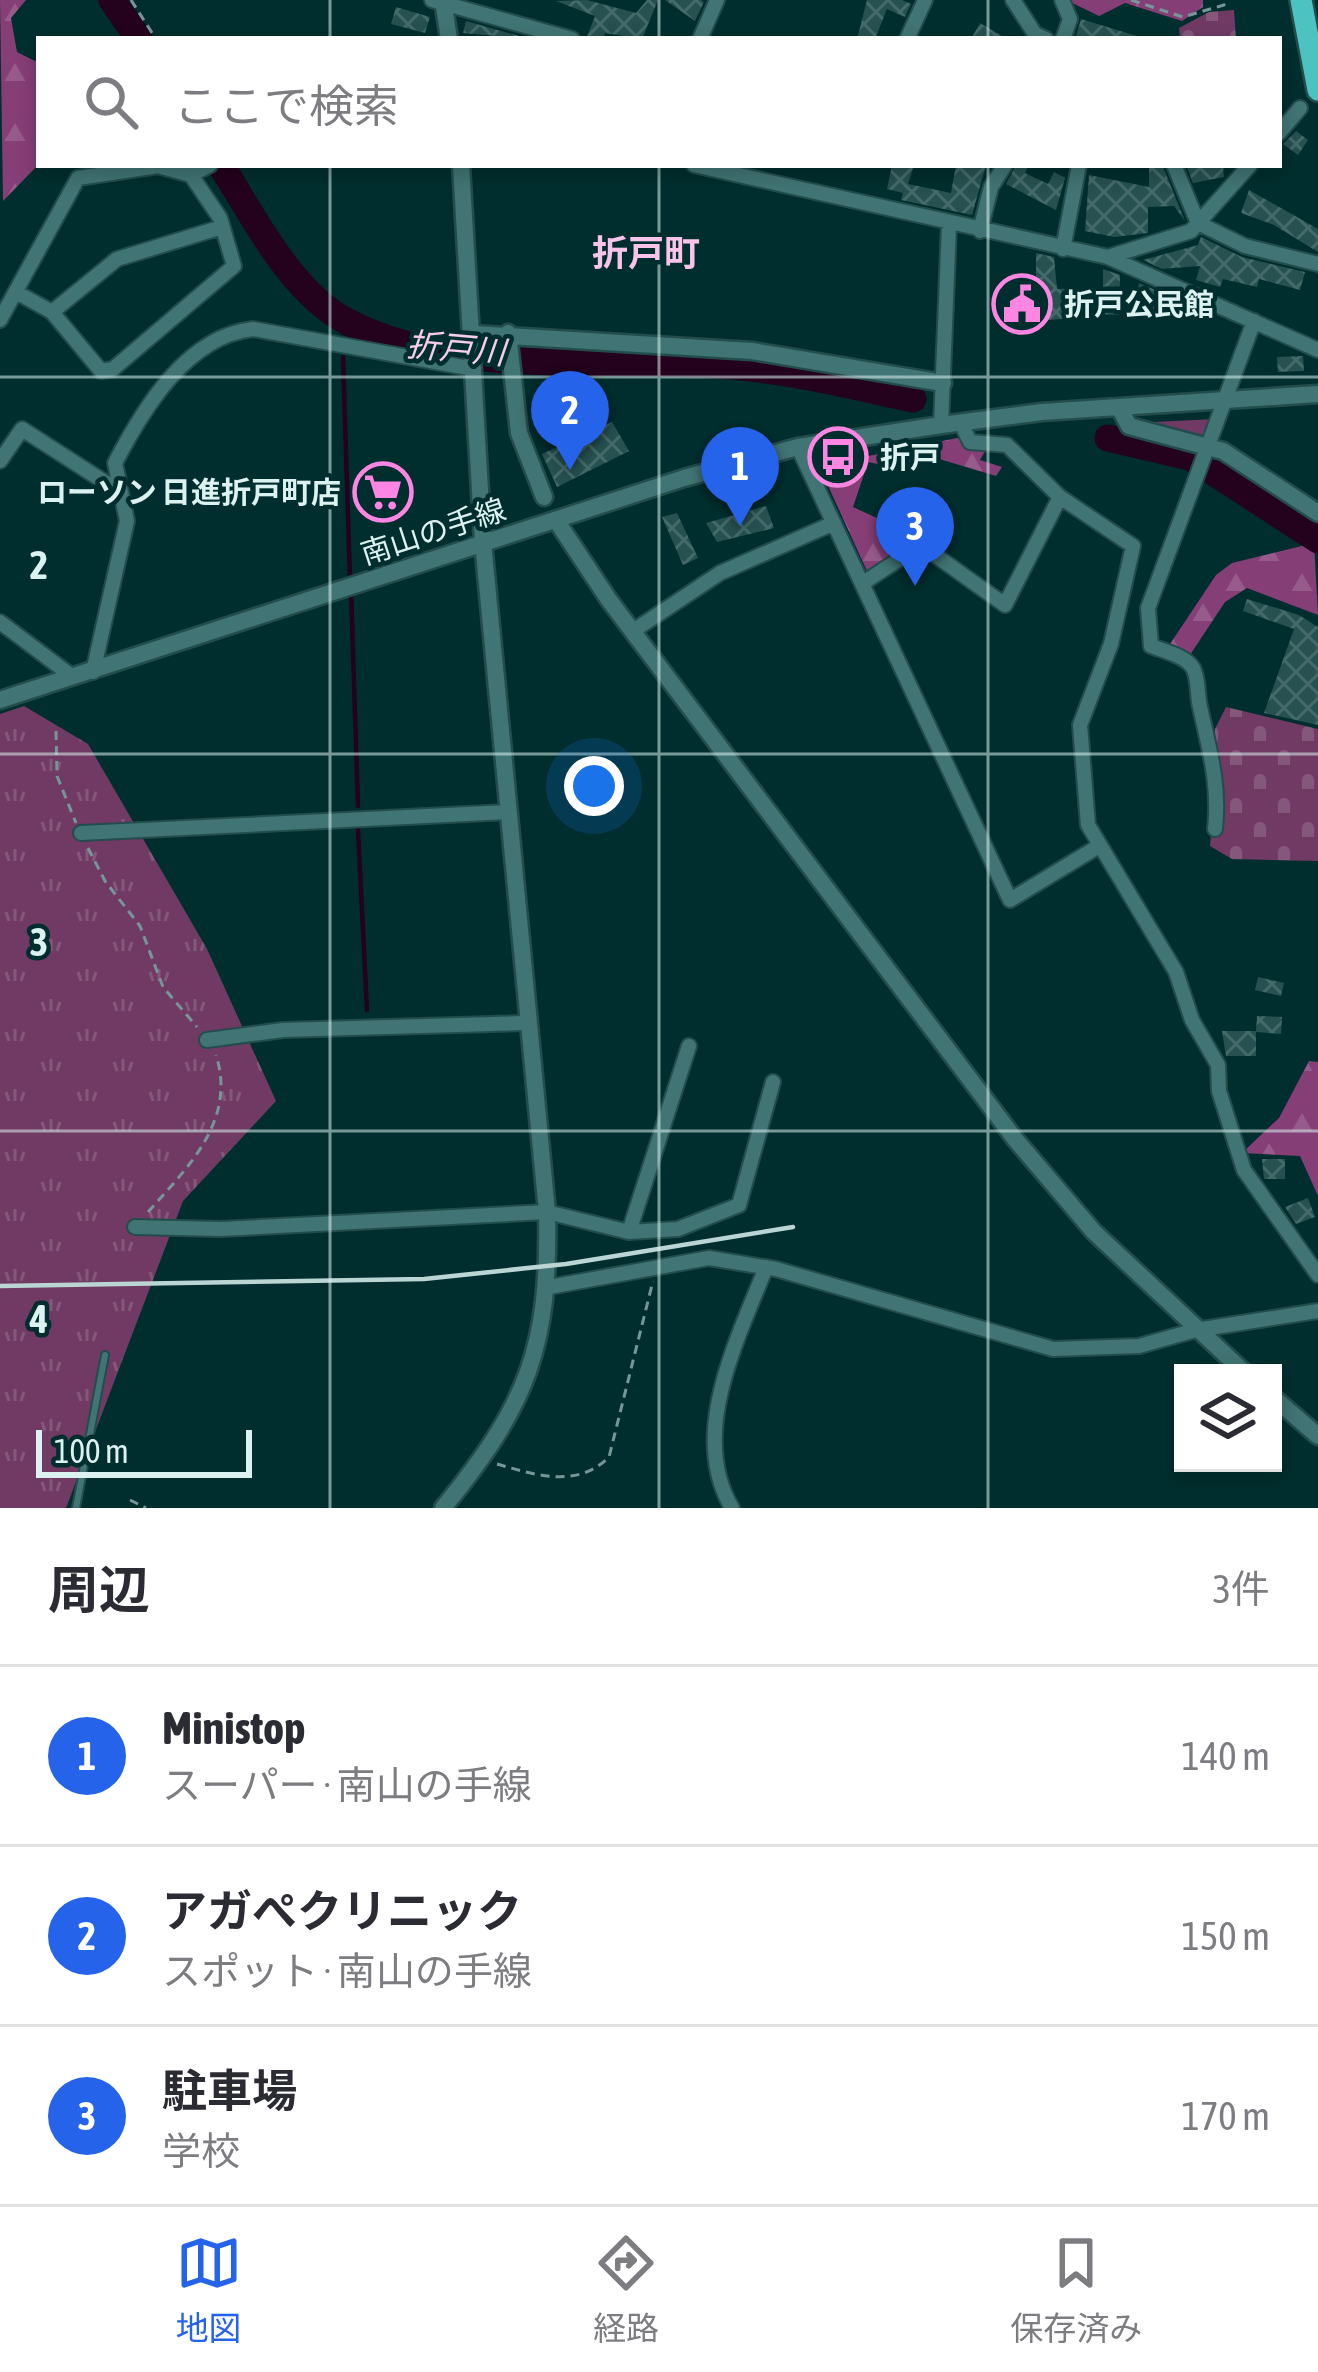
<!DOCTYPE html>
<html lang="ja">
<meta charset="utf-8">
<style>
body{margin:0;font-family:"Asap Condensed","Noto Sans JP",sans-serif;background:#f2f2f3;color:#2b2b33}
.controls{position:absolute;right:36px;bottom:36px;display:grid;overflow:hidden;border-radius:0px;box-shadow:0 6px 18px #0003}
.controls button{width:108px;height:108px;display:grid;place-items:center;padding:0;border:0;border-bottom:3px solid #e1e1e2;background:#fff;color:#2b2b33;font:60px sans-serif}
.scale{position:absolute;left:36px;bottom:30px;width:216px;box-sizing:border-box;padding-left:12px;border:6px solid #dbf2f1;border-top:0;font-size:33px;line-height:42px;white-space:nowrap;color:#dbf2f1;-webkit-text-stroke:9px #002e2e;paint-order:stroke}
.you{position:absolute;left:594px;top:786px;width:42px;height:42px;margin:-30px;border:9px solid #fff;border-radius:50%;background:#1a73e8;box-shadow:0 0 0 18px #1a73e833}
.badge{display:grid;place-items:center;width:78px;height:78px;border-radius:50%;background:#2563eb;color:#fff;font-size:39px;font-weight:700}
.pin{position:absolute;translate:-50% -99px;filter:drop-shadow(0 3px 6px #0008)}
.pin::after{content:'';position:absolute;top:63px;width:42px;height:36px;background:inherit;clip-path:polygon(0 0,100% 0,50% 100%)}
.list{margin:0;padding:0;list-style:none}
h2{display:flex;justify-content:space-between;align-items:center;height:156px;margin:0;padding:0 48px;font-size:51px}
h2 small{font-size:39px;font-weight:400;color:#7c7c81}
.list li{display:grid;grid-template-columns:78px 1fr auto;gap:36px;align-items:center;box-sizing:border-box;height:180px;padding:0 48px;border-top:3px solid #e1e1e2}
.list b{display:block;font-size:45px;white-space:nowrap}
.list p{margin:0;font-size:39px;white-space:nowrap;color:#7c7c81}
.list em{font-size:39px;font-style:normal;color:#7c7c81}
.icon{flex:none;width:66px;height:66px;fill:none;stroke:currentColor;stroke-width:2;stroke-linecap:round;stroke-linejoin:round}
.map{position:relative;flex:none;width:1318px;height:1508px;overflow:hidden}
.search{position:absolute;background:#fff;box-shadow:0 6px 18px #0003;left:36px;right:36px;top:36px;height:132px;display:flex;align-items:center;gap:30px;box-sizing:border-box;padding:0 42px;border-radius:0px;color:#7c7c81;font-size:45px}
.sheet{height:696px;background:#fff}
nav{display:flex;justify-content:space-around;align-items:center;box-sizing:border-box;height:168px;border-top:3px solid #e1e1e2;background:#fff;font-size:33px;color:#7c7c81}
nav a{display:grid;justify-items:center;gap:6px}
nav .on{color:#2563eb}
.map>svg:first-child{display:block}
</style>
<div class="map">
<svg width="1318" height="1508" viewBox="0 0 1318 1508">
<defs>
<pattern id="grass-tufts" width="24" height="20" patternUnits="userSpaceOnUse" patternTransform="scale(3)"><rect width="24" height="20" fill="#703a64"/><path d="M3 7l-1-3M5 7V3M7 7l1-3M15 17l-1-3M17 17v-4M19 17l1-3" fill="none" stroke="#84577b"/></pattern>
<pattern id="forest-firs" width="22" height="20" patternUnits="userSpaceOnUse" patternTransform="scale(3)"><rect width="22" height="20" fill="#863e77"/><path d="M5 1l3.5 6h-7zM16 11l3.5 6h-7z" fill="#965a8b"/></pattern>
<pattern id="cemetery-stones" width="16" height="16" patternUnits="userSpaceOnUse" patternTransform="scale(3)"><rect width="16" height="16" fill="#703a64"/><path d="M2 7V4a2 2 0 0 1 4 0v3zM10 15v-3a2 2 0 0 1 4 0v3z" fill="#84577b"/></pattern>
<pattern id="building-cross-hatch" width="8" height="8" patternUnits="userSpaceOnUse" patternTransform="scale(3)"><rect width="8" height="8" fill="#265150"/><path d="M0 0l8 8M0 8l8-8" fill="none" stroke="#456a6a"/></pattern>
</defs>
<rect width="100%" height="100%" fill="#002e2e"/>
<path fill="url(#grass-tufts)" d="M1215 419 1205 446 1133 423Z
M24 706 88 744 207 949 276 1101 183 1201 66 1508H0V714Z"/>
<path fill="url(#forest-firs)" d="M0 0H26L11 18 17 52 39 63V164L3 201Z
M1066 0H1203V7L1182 21 1125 3 1099 16Z
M957 438 989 444 980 460 1002 467 996 476 936 458 920 464 893 459 888 466 868 462 853 507 892 525 895 514 911 539 904 551 867 571 819 466Z
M1314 543 1318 615 1247 588 1225 602 1190 655 1168 647 1216 575 1232 563Z
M1309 1061 1318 1062V1196L1300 1156 1242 1153 1279 1118Z"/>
<path fill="url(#cemetery-stones)" d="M1234 10 1236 39H1180L1179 28 1209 12Z
M1226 707 1318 729V861L1232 859 1210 846 1211 834H1219L1222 781 1214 765 1215 729Z"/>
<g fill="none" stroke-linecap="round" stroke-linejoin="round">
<path stroke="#24011d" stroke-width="4.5" d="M343 320V333
M343 357 350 579
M351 590 358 806
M358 830 367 1010"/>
<path stroke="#24011d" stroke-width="27" d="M112 0 139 39
M221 165C253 216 291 292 346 321 458 381 617 354 742 367 800 373 857 387 913 399
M1108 438 1190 457 1318 540"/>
</g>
<path fill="url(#building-cross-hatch)" d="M587 0 636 13 647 0H658L642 39 605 33 603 39H586L595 16 556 1Z
M665 0H701L704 2 695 21Z
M867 0H902L911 4 905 17 887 9 875 39H857Z
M396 7 430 17 425 33 391 24Z
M1081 19 1137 36 1136 39 1076 36Z
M466 21 530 39 463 33Z
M980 23 1007 39H971Z
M1296 131 1308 140 1298 155 1283 144Z
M892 165H914L908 184 951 193 956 165H986L972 215 901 200 903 193 887 189Z
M1016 165H1029L1025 173 1048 184 1054 172 1065 178 1056 210 1006 184Z
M1186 165H1223L1224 177 1193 183Z
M1149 167H1163L1185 221 1174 206 1148 207V233L1114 237 1085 231 1089 175 1149 187Z
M1249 190 1318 229V252L1274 225 1241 213Z
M1201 237 1242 257 1305 272 1300 290 1259 279 1257 287 1223 279 1220 287 1196 280 1200 266 1162 269 1143 260 1198 245Z
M1036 253 1054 257 1057 289 1103 287V269L1120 275 1119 315 1075 313V318L1048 320 995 315 997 288 1036 292Z
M1139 283 1174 298 1169 314 1135 304Z
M1303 356 1304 371 1278 372 1277 357Z
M612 422 629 451 557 487 542 454Z
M405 477 407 503 360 507 358 481Z
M766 506 774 528 717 542 706 523Z
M677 513 698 558 683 565 662 517Z
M1247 599 1299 615 1318 627V725L1264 713 1294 629 1243 611Z
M1258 977 1284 983 1281 996 1255 990Z
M1257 1016 1282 1017 1281 1034 1256 1032V1056H1226L1222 1031H1256Z
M1262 1159H1285V1179H1264Z
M1308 1198 1315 1217 1296 1224 1285 1207Z"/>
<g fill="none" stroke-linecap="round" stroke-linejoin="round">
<defs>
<path id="service" d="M76 1508 105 1355"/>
<path id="minor" d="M432 0 572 39
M1013 0 1035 34 1046 39
M1062 0 1070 19 1063 39
M700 39 717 0
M907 39 925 0
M1279 133 1300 108
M694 165 1108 257 1318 350
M1174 165 1198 223 1245 246 1318 264
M980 231 991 187 1005 165
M1063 249 1079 165
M1108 257 1191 231 1250 165
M16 292 52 312 101 371 113 369 234 266 220 218 191 175
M52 312 117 259 222 227
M0 320 78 178 158 166 191 175 210 165
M961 423 970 442 1007 445 1060 497 1133 546 1111 644 1080 725 1088 825 1176 972 1192 1020 1218 1065 1219 1091 1244 1170 1318 1275
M941 425 949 225
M798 447 1010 900 1099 846
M0 461 22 429 117 490
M863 583 921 545 1005 605 1060 497
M0 622 73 677
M633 631 720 573 834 523
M93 672 127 521 115 463C143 409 187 336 253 329L474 369
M1215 829C1220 785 1209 748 1200 707 1197 695 1199 679 1193 668 1186 656 1164 651 1151 646L1148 608 1254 321
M81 833 508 812
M207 1040 283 1030 525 1023
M135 1227 221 1229 547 1212 629 1232 678 1229 739 1205 773 1082
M629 1232 689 1046
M549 1287 709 1258 776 1269 1053 1349 1139 1346 1196 1330 1318 1311
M732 1508C688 1434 738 1339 766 1267"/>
<path id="tertiary" d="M443 0 449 39
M508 333 519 433 544 497
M474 334 752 351 943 383
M1119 407 1129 426 1223 451 1318 513
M556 520 609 600 1015 1139 1094 1232 1245 1373
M0 700 684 478 798 447 941 425 1042 412 1318 394
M1273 1397 1318 1436
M443 1508C528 1404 550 1347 547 1212L483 542 461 165"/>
<path id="primary" d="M1301 0 1318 90"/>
</defs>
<use href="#service" stroke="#234d4d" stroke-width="10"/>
<use href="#minor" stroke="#234d4d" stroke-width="18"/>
<use href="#tertiary" stroke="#234d4d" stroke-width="21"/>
<use href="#primary" stroke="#234d4d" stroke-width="26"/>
<path stroke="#759797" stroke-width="3" stroke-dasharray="9 6" stroke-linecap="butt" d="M131 0 156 39
M1131 0 1183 17 1224 5 1223 0
M56 731 57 776 76 823
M88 848 105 881 140 926 163 987 197 1027
M148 1212C187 1168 237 1121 216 1055
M497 1464C535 1475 577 1489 609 1457L653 1281
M130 1500 146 1508"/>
<use href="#service" stroke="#417474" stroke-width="6"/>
<use href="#minor" stroke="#417474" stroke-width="14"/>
<use href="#tertiary" stroke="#417474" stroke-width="16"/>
<use href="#primary" stroke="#4cc2c1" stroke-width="21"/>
<path stroke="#bbd5d4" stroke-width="4.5" d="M0 1286 424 1279 566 1264 793 1227"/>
</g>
<path fill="none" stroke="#dbf2f1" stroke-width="3" stroke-opacity="0.55" d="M330 0V39M659 0V39M988 0V39M330 165V1508M659 165V1508M988 165V1508M0 377H1318M0 754H1318M0 1131H1318"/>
<defs>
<symbol id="civic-ring" viewBox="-11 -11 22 22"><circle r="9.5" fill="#002e2e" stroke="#fd86e3" stroke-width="1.5"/><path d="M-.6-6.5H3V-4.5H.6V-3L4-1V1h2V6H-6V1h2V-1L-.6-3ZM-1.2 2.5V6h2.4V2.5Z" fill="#fd86e3"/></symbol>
<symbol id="bus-ring" viewBox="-11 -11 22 22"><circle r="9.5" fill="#002e2e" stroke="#fd86e3" stroke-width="1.5"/><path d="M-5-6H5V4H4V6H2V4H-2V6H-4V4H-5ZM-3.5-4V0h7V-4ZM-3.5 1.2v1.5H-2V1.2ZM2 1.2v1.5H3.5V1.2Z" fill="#fd86e3"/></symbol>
<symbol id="supermarket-ring" viewBox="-11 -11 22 22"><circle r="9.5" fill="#002e2e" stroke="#fd86e3" stroke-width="1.5"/><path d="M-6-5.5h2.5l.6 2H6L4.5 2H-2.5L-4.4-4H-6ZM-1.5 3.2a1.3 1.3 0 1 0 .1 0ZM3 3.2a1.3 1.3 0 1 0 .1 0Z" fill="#fd86e3"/></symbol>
</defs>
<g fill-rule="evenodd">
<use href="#civic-ring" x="989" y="271" width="66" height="66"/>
<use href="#bus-ring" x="805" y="424" width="66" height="66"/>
<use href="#supermarket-ring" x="350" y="459" width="66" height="66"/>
</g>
<g text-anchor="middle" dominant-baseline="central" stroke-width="9" stroke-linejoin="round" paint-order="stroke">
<g font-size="30" font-weight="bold" fill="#dbf2f1" stroke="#002e2e" text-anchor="start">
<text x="1064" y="304">折戸公民館</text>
<text x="880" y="457">折戸</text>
<text x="341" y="492" text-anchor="end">ローソン 日進折戸町店</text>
</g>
<g font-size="30" fill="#dbf2f1" stroke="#002e2e">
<text transform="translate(433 531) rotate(-18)">南山の手線</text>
</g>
<g font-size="33" font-style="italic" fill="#f7cdec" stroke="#002e2e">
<text transform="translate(456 348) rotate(5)">折戸川</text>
</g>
<g font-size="36" font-weight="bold" fill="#f9c3ea" stroke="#002e2e">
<text x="646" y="253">折戸町</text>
</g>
</g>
<g font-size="39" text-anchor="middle" font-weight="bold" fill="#dbf2f1" stroke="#002e2e" stroke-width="9" stroke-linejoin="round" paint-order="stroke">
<text x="39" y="579">2</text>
<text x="39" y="956">3</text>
<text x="39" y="1333">4</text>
</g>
</svg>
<div class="controls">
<button><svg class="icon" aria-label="layers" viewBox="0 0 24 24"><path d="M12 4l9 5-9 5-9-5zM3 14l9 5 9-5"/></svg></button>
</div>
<div class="scale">100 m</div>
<div class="you"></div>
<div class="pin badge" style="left:740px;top:526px">1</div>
<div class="pin badge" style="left:570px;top:470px">2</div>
<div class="pin badge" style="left:915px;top:586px">3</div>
<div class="search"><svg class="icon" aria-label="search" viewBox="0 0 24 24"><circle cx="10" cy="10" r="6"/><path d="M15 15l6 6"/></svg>ここで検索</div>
</div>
<section class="sheet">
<h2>周辺<small>3件</small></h2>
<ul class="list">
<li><span class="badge">1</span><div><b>Ministop</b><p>スーパー · 南山の手線</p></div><em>140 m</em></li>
<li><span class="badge">2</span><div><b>アガぺクリニック</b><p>スポット · 南山の手線</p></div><em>150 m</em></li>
<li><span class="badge">3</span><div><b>駐車場</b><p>学校</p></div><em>170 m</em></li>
</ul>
</section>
<nav>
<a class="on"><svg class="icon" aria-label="map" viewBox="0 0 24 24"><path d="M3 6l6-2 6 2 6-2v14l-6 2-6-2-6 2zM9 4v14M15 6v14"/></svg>地図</a>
<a><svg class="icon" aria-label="directions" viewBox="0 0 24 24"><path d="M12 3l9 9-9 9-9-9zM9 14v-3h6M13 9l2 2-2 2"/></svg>経路</a>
<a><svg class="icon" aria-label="saved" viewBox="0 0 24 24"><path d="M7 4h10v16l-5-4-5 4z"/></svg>保存済み</a>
</nav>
